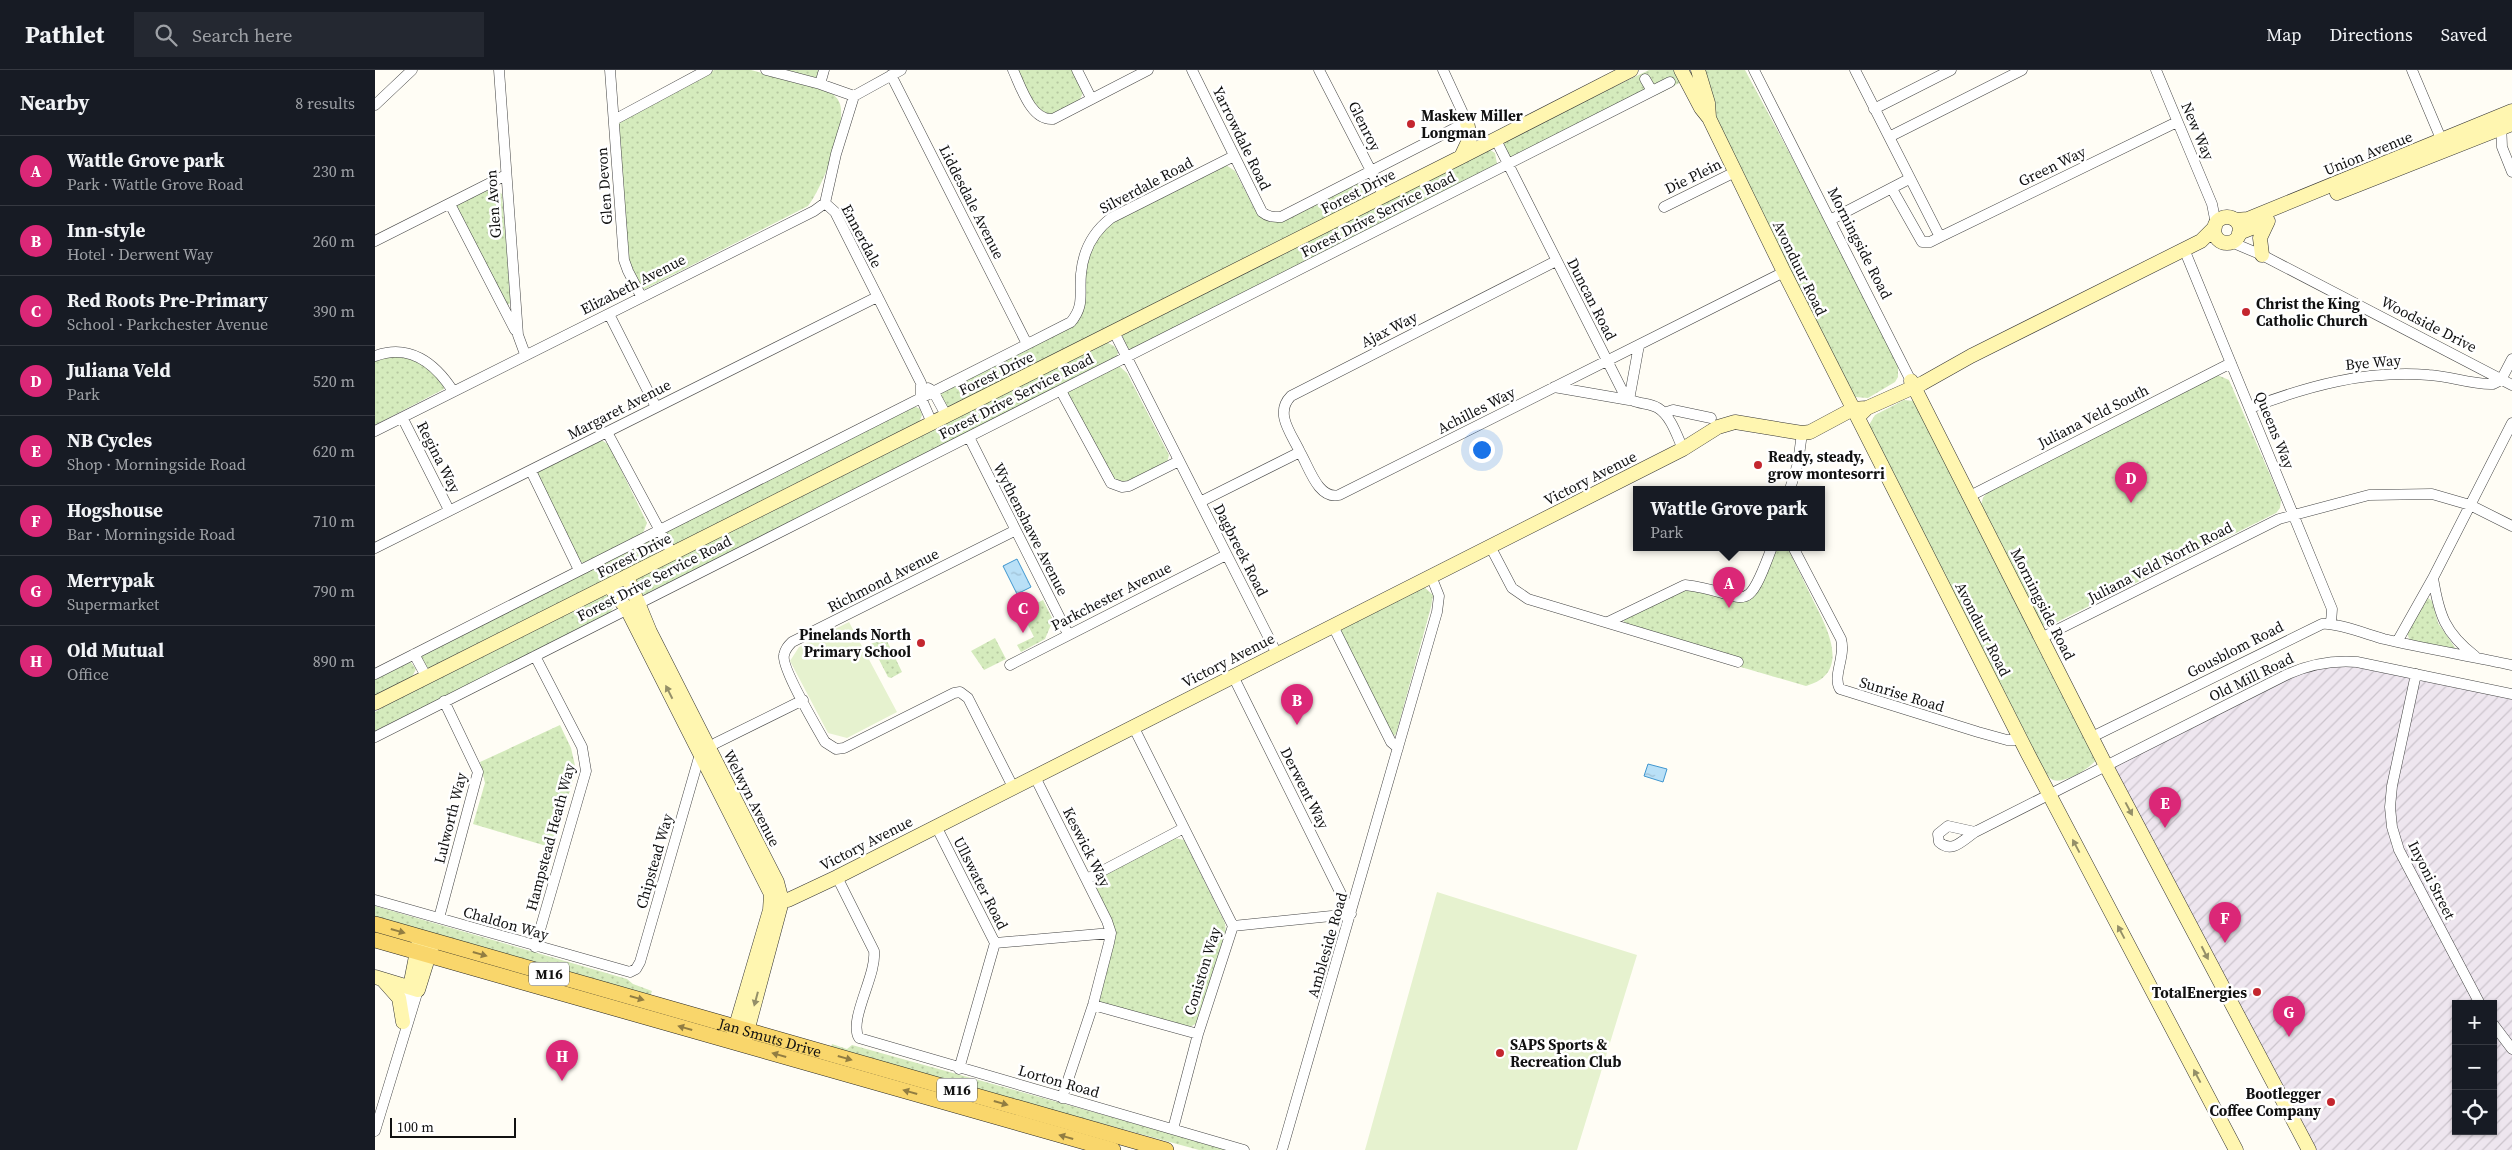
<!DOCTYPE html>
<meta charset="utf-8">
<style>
body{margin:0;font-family:"Source Serif 4",serif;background:#242831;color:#f1f3f6}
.controls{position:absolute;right:15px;bottom:15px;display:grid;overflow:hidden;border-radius:0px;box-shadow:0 1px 4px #0004}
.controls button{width:45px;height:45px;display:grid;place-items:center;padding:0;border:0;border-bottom:1px solid #363941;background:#171b24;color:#f1f3f6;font:25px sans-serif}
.scale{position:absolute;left:15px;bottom:12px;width:126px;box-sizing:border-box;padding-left:5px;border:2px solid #111;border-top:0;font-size:14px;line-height:18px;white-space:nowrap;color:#111;-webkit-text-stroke:4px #fff;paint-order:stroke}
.you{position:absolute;left:1106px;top:379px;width:18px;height:18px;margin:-12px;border:4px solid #fff;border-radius:50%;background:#1a73e8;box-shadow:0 0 0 8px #1a73e833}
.badge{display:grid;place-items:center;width:32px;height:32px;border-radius:50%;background:#db2777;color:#fff;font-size:16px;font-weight:700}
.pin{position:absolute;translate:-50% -41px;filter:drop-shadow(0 1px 2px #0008)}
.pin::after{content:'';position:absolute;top:26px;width:18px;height:15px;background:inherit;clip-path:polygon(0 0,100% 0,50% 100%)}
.popup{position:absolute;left:1258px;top:416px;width:192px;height:65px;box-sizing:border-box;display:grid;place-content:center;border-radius:0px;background:#171b24;filter:drop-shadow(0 1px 4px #0005);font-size:16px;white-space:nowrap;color:#9ea1a6}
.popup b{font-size:19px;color:#f1f3f6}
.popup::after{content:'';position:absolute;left:50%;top:100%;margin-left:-10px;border:10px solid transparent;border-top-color:#171b24}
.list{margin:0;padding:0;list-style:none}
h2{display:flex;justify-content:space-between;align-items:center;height:65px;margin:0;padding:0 20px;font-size:21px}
h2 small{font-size:16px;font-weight:400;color:#9ea1a6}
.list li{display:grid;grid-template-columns:32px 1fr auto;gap:15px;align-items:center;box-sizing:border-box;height:70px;padding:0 20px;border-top:1px solid #363941}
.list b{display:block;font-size:19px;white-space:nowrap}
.list p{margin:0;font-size:16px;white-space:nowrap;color:#9ea1a6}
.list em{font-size:16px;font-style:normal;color:#9ea1a6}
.icon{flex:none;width:28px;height:28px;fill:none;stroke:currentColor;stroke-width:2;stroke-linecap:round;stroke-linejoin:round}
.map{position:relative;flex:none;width:2137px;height:1080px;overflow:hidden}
header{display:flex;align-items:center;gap:30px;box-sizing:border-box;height:70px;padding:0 25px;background:#171b24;border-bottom:1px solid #363941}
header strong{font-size:24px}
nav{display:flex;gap:28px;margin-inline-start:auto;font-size:18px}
.search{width:350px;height:45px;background:#242831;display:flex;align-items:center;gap:12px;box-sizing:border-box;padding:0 18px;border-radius:0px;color:#9ea1a6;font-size:19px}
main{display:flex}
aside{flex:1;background:#171b24}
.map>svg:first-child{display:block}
</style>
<header>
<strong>Pathlet</strong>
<div class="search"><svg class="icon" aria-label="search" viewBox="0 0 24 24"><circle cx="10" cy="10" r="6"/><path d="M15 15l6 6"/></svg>Search here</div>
<nav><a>Map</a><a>Directions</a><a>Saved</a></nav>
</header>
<main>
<aside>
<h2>Nearby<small>8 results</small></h2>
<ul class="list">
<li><span class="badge">A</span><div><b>Wattle Grove park</b><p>Park · Wattle Grove Road</p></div><em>230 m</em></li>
<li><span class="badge">B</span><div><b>Inn-style</b><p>Hotel · Derwent Way</p></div><em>260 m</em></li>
<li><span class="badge">C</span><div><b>Red Roots Pre-Primary</b><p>School · Parkchester Avenue</p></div><em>390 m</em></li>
<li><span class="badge">D</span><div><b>Juliana Veld</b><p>Park</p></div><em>520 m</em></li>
<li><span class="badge">E</span><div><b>NB Cycles</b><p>Shop · Morningside Road</p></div><em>620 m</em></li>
<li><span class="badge">F</span><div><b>Hogshouse</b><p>Bar · Morningside Road</p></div><em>710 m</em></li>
<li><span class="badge">G</span><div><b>Merrypak</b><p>Supermarket</p></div><em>790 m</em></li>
<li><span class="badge">H</span><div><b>Old Mutual</b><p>Office</p></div><em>890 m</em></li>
</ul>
</aside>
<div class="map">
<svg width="2137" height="1080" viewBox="0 0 2137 1080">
<defs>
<pattern id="industrial-furrows" width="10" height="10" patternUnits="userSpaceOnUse" patternTransform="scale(1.25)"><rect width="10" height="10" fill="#eee6ef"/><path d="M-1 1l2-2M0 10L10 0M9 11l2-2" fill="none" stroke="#cbc4cc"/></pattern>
<pattern id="green-dots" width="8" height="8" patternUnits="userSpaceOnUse" patternTransform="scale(1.25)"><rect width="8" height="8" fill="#d5ebbd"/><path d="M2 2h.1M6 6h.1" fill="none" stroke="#b6c8a1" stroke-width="1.8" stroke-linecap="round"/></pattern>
<pattern id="water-ripples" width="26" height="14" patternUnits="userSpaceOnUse" patternTransform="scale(1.25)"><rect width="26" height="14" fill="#b9e0f7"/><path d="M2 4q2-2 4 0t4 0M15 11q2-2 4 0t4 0" fill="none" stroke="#9ebfd3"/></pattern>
</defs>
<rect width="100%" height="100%" fill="#fffdf5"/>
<path fill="url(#industrial-furrows)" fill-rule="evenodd" d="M1961 591 2137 624V1080H1934L1731 696 1913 604ZM2081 934H2118V1061H2081Z"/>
<path fill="url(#green-dots)" d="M339 0H376L455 22C459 25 463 28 465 34 472 57 447 118 433 136L270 219H265L254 203 243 55 247 49Z
M399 0H447L442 8Z
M640 0H698L709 21 704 31 673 46 662 41Z
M1274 0H1300L1306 12 1282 25 1279 17 1135 88 1129 75 1131 69Z
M1325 0H1370L1452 153 1523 294V307L1520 312 1493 328 1480 327 1474 322 1342 55Z
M1112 78 1120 83 1122 94 758 280 750 277 746 270 750 261Z
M851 95 860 101 880 140 895 150 987 109 994 112 997 118 993 127 573 337 569 336 563 325 701 249 706 194 731 155Z
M116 117 127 124 136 232 133 235H131L80 137 82 134Z
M731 272 739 276 743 282 741 289 269 525 265 523 259 512 261 507Z
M26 284 54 296 69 316V319L0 355V290Z
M744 296 752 303 794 385 792 393 745 416 740 414 690 324 692 320Z
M1840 304 1854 310 1906 430 1905 438 1901 443 1674 556 1667 555 1662 549 1606 435 1608 428 1613 421Z
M1529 330 1539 331 1721 690C1714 699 1689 714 1678 710 1672 707 1669 699 1665 694L1494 355 1500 345Z
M537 335 545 339 547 345 544 353 299 476 291 465V462Z
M225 369 234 375 272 453 268 463 209 493 204 491 162 402Z
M277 468 283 472 284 478 279 487 56 599C49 597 46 592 47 585Z
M1397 477H1412C1420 493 1428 509 1436 526 1450 554 1479 603 1431 616L1301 578 1249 552V549C1269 539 1302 516 1324 520 1342 523 1353 534 1372 529Z
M1048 516 1058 525 1056 537 1021 664 1018 667 964 562 966 559Z
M230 525 235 527 239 536 234 545 0 661V642L42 617Z
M2053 528 2057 531 2063 553 2081 579 2035 571 2032 563Z
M668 530 678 550 670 569 646 582 642 575 659 567 652 553 646 555 641 544Z
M510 567 527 602 516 608 513 607 496 574Z
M620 568 631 589 609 600 596 581Z
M35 591 41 599 36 609 0 629V606Z
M185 655 196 678 201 700 178 778 98 754 110 713 105 692Z
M799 768 809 770 850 853 851 864 822 953 815 957 726 935 723 930 737 870 717 812Z
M0 836 252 909 258 914 277 921 275 927 0 850Z
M457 974 472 979 477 975 855 1080H824L455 979Z"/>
<path fill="#e6f2cf" d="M474 552 522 642 472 668 453 663 415 591 424 577Z
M1062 822 1262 885 1202 1080H990Z"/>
<path fill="url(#water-ripples)" stroke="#3f96cf" d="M642 489 656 517 642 524 628 496Z
M1273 694 1292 699 1288 712 1269 706Z"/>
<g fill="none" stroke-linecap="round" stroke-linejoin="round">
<defs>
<path id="street" d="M124 0 143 265 150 284
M235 0 249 190 253 201 266 226
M391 0 445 14 479 26
M638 0C646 17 656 51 678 49L773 0
M702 0 716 28
M817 0 887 142C893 147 898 147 906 147L1092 52 1068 0
M944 0 1009 126
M1379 0 1536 311
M1480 0 1565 167 1802 52
M1781 0 1837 134 1841 154
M2037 0 2064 64 2062 77
M516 5 651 272
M1270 9 1277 21
M445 14 449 0
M479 26 526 0
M0 35 37 0
M1499 39 1576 0
M239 50 332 0
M2126 52 2127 77 2137 102
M1514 67 1647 0
M1121 70 1248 322C1257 336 1271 331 1283 338 1296 346 1302 366 1308 379
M1517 119 1547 172H1555L1565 167
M450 133 460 142 546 313V328L557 353
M450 133 461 84 479 26
M75 134 140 260
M1289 137 1360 102
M1455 150 1534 109
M0 171 131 105
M1856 172 1887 185 2137 315
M1809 179 1957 539 1956 553
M234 244 281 337
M739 262 902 584
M0 286C34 273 60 293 78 321
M1179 317 1254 330 1264 275
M553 318 558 321 571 345
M686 321 736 413 747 417 754 416 804 391
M1875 338C1933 316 1990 300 2054 305 2075 306 2097 315 2118 314L2126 310 2137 289
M1289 343 1298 340 1336 348
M28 349 74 440
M0 361 439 141 450 133
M232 362 297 483
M594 367 693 564
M925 382C916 363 899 343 916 326L1181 191
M156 401 204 500
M1415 419 1423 393 1427 363
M1595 426 1856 293
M825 432 925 382C934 397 943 430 964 425L1409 202
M1115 476 1137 518 1153 529 1363 592
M1418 477 1466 569C1471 587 1457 606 1465 619L1603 662 1632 670H1646
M0 478 502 227
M2058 508C2064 545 2070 563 2100 586
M1233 552 1310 515C1373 522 1369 553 1397 477
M958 556 1016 672 1023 678
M1666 568 1904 449 1994 425 2057 424 2095 435 2137 456
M2022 572 2058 508 2137 353
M39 584 52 608
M160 586 207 677 211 701 160 877
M635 595 851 485
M0 604 696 252C710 235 704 224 706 204 708 181 718 162 736 148L859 86
M2041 604 2017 716 2015 737 2017 757 2024 780 2105 934
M858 606 976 844 858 856
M758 656 858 856 823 964 798 1059
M0 667 1295 12
M1717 667 1947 554C1960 552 1994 565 2009 569 2052 579 2095 586 2137 595
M660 707 732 851 736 863 734 873 718 935 687 1028
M638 717 593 628 585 622 579 623 469 678 461 679 450 672C442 658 406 597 409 585 410 579 413 576 417 572L639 461
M561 756 620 873 584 999
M1600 762 1573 756 1563 764 1564 772C1577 784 1588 770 1600 762L1913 604C1936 594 1957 590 1982 592L2137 624
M462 807 499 881C502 905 473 950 484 968L869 1080
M712 809 809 758
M0 830 255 902 261 899 265 892 325 684 341 673 428 630
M64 848 103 702 69 631
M620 873 736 863
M718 935 823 964
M29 947 35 917
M2118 954 2137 979
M0 1061 43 920
M907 1080 1062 542 1064 526 1056 506"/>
<path id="secondary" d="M1306 0 1326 38 1334 48 1409 202 1653 684 1861 1080
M1323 0 1333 33 1334 47
M1086 87 1095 68 1092 52
M1962 123 2137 54
M1839 160a13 13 0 1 1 26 0a13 13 0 1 1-26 0Z
M1860 150 1873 149 2137 41
M1864 163 1887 154
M1887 185 1885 168 1893 151
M1536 311 1731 696 1934 1080
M1486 344 1492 338 1548 313 1596 286 1826 171 1840 157
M252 506 275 562 402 812 407 831 370 969
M234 516 252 539 396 824 395 840 358 966
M0 633 1086 87 1256 0
M397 830H413L462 807 1308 379 1343 357 1360 352 1427 363 1435 362 1478 339 1491 338
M0 907 43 920 57 875
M8 910 24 928 28 952
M35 917 44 871"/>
<g id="primary">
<path id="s1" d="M0 854 791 1080"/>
<path d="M0 870 738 1080"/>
</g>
</defs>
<use href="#street" stroke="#444" stroke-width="11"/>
<use href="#secondary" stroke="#333" stroke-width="15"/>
<use href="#primary" stroke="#222" stroke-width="16"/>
<use href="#street" stroke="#fff" stroke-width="10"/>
<use href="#secondary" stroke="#fff6b0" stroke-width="14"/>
<use href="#primary" stroke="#f9d66b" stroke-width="15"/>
</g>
<defs><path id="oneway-solid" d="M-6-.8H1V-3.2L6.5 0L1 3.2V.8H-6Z" transform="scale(1.25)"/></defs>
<g fill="#948f68">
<use href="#oneway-solid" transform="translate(294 622) rotate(-117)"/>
<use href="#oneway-solid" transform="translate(1754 739) rotate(62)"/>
<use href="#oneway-solid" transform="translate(1701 776) rotate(-118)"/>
<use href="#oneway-solid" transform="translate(1746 862) rotate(-118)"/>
<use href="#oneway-solid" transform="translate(1830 883) rotate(63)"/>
<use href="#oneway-solid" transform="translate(381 929) rotate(105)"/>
<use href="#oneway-solid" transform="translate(1822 1006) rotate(-118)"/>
</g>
<g fill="#917d42">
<use href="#oneway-solid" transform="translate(23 861) rotate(16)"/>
<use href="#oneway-solid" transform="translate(105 884) rotate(16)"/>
<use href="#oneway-solid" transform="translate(262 928) rotate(16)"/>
<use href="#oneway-solid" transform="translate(310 958) rotate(-164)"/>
<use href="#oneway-solid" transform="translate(404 985) rotate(-164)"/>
<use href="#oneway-solid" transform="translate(470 988) rotate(16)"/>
<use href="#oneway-solid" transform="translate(535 1022) rotate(-164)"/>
<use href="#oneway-solid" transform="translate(626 1033) rotate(16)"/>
<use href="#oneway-solid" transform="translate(691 1067) rotate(-164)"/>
</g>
<g fill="#c4262e" stroke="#fff" stroke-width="2">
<circle cx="1036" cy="54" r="5"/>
<circle cx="1871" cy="242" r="5"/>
<circle cx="1383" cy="395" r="5"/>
<circle cx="546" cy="573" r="5"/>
<circle cx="1882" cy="922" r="5"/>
<circle cx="1125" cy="983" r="5"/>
<circle cx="1956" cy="1032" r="5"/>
</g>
<g text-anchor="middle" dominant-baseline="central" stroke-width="5" stroke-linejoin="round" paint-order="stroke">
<g fill="#fff" stroke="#585858" stroke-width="1">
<rect x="154" y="892.5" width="40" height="23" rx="4"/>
<rect x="562" y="1008.5" width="40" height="23" rx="4"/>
</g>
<g font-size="14" font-weight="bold" fill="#111">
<text x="174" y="904">M16</text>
<text x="582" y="1020">M16</text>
</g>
<g font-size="15" font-weight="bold" fill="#111" stroke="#fff" text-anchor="start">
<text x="1046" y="45">Maskew Miller<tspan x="1046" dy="17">Longman</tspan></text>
<text x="1881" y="233">Christ the King<tspan x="1881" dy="17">Catholic Church</tspan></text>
<text x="1393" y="386">Ready, steady,<tspan x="1393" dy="17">grow montesorri</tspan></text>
<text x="536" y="564" text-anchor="end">Pinelands North<tspan x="536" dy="17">Primary School</tspan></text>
<text x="1872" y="922" text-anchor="end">TotalEnergies</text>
<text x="1135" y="974">SAPS Sports &amp;<tspan x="1135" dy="17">Recreation Club</tspan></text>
<text x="1946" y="1023" text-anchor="end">Bootlegger<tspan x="1946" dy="17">Coffee Company</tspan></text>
</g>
<g font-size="15" fill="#111" stroke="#fff">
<text transform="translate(990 56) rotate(63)">Glenroy</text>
<text transform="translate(1823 61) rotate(67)">New Way</text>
<text transform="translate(867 68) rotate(64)">Yarrowdale Road</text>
<text transform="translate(1993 83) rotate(-22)">Union Avenue</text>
<text transform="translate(1677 96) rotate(-26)">Green Way</text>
<text transform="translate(1318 106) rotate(-26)">Die Plein</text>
<text transform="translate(771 115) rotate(-28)">Silverdale Road</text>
<text transform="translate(229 116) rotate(-94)">Glen Devon</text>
<text transform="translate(983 121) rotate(-27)">Forest Drive</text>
<text transform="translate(597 132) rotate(63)">Liddesdale Avenue</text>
<text transform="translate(118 134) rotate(-94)">Glen Avon</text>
<text transform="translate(1003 144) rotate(-27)">Forest Drive Service Road</text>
<text transform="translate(487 166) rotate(62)">Ennerdale</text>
<text transform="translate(1485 173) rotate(63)">Morningside Road</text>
<text transform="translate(1425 198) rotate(64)">Avonduur Road</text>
<text transform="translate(258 214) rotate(-27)">Elizabeth Avenue</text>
<text transform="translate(1217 229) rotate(63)">Duncan Road</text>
<text transform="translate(2054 254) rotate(27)">Woodside Drive</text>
<text transform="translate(1014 259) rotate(-27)">Ajax Way</text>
<text transform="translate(1998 292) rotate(-5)">Bye Way</text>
<text transform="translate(621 303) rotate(-26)">Forest Drive</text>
<text transform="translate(641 326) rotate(-27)">Forest Drive Service Road</text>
<text transform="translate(244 339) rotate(-27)">Margaret Avenue</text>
<text transform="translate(1101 340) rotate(-27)">Achilles Way</text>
<text transform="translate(1718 346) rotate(-27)">Juliana Veld South</text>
<text transform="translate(1900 360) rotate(68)">Queens Way</text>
<text transform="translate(64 387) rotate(63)">Regina Way</text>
<text transform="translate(1215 408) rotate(-27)">Victory Avenue</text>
<text transform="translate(656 459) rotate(63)">Wythenshawe Avenue</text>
<text transform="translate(866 480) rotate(63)">Dagbreek Road</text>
<text transform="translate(259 485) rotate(-27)">Forest Drive</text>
<text transform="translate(1785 492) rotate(-27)">Juliana Veld North Road</text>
<text transform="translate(279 508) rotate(-27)">Forest Drive Service Road</text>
<text transform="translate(508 510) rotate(-27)">Richmond Avenue</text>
<text transform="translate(736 526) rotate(-27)">Parkchester Avenue</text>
<text transform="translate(1668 534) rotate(63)">Morningside Road</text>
<text transform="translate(1608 559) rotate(63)">Avonduur Road</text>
<text transform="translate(1860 579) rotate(-27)">Gousblom Road</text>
<text transform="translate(853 590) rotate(-27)">Victory Avenue</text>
<text transform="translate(1876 607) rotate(-26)">Old Mill Road</text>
<text transform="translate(1527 624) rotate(17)">Sunrise Road</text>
<text transform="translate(930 718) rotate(63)">Derwent Way</text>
<text transform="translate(377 728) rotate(63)">Welwyn Avenue</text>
<text transform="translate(75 748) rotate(-76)">Lulworth Way</text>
<text transform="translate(175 767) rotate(-75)">Hampstead Heath Way</text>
<text transform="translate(491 773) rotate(-27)">Victory Avenue</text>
<text transform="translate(712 777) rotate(63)">Keswick Way</text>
<text transform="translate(279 791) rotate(-74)">Chipstead Way</text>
<text transform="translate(2057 810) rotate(63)">Inyoni Street</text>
<text transform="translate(606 813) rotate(63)">Ullswater Road</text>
<text transform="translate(131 853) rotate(16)">Chaldon Way</text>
<text transform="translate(952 875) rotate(-74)">Ambleside Road</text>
<text transform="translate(827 901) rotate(-73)">Coniston Way</text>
<text stroke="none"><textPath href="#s1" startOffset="411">Jan Smuts Drive</textPath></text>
<text transform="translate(684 1011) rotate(16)">Lorton Road</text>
</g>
</g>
</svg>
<div class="controls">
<button>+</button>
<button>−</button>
<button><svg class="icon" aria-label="locate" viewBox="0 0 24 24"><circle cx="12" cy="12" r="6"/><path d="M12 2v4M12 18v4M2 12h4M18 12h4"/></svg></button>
</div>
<div class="scale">100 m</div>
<div class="you"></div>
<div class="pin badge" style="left:1354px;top:538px">A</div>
<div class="popup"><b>Wattle Grove park</b>Park</div>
<div class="pin badge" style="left:922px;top:655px">B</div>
<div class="pin badge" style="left:648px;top:563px">C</div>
<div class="pin badge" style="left:1756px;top:433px">D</div>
<div class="pin badge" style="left:1790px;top:758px">E</div>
<div class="pin badge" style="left:1850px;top:873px">F</div>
<div class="pin badge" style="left:1914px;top:967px">G</div>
<div class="pin badge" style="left:187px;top:1011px">H</div>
</div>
</main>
